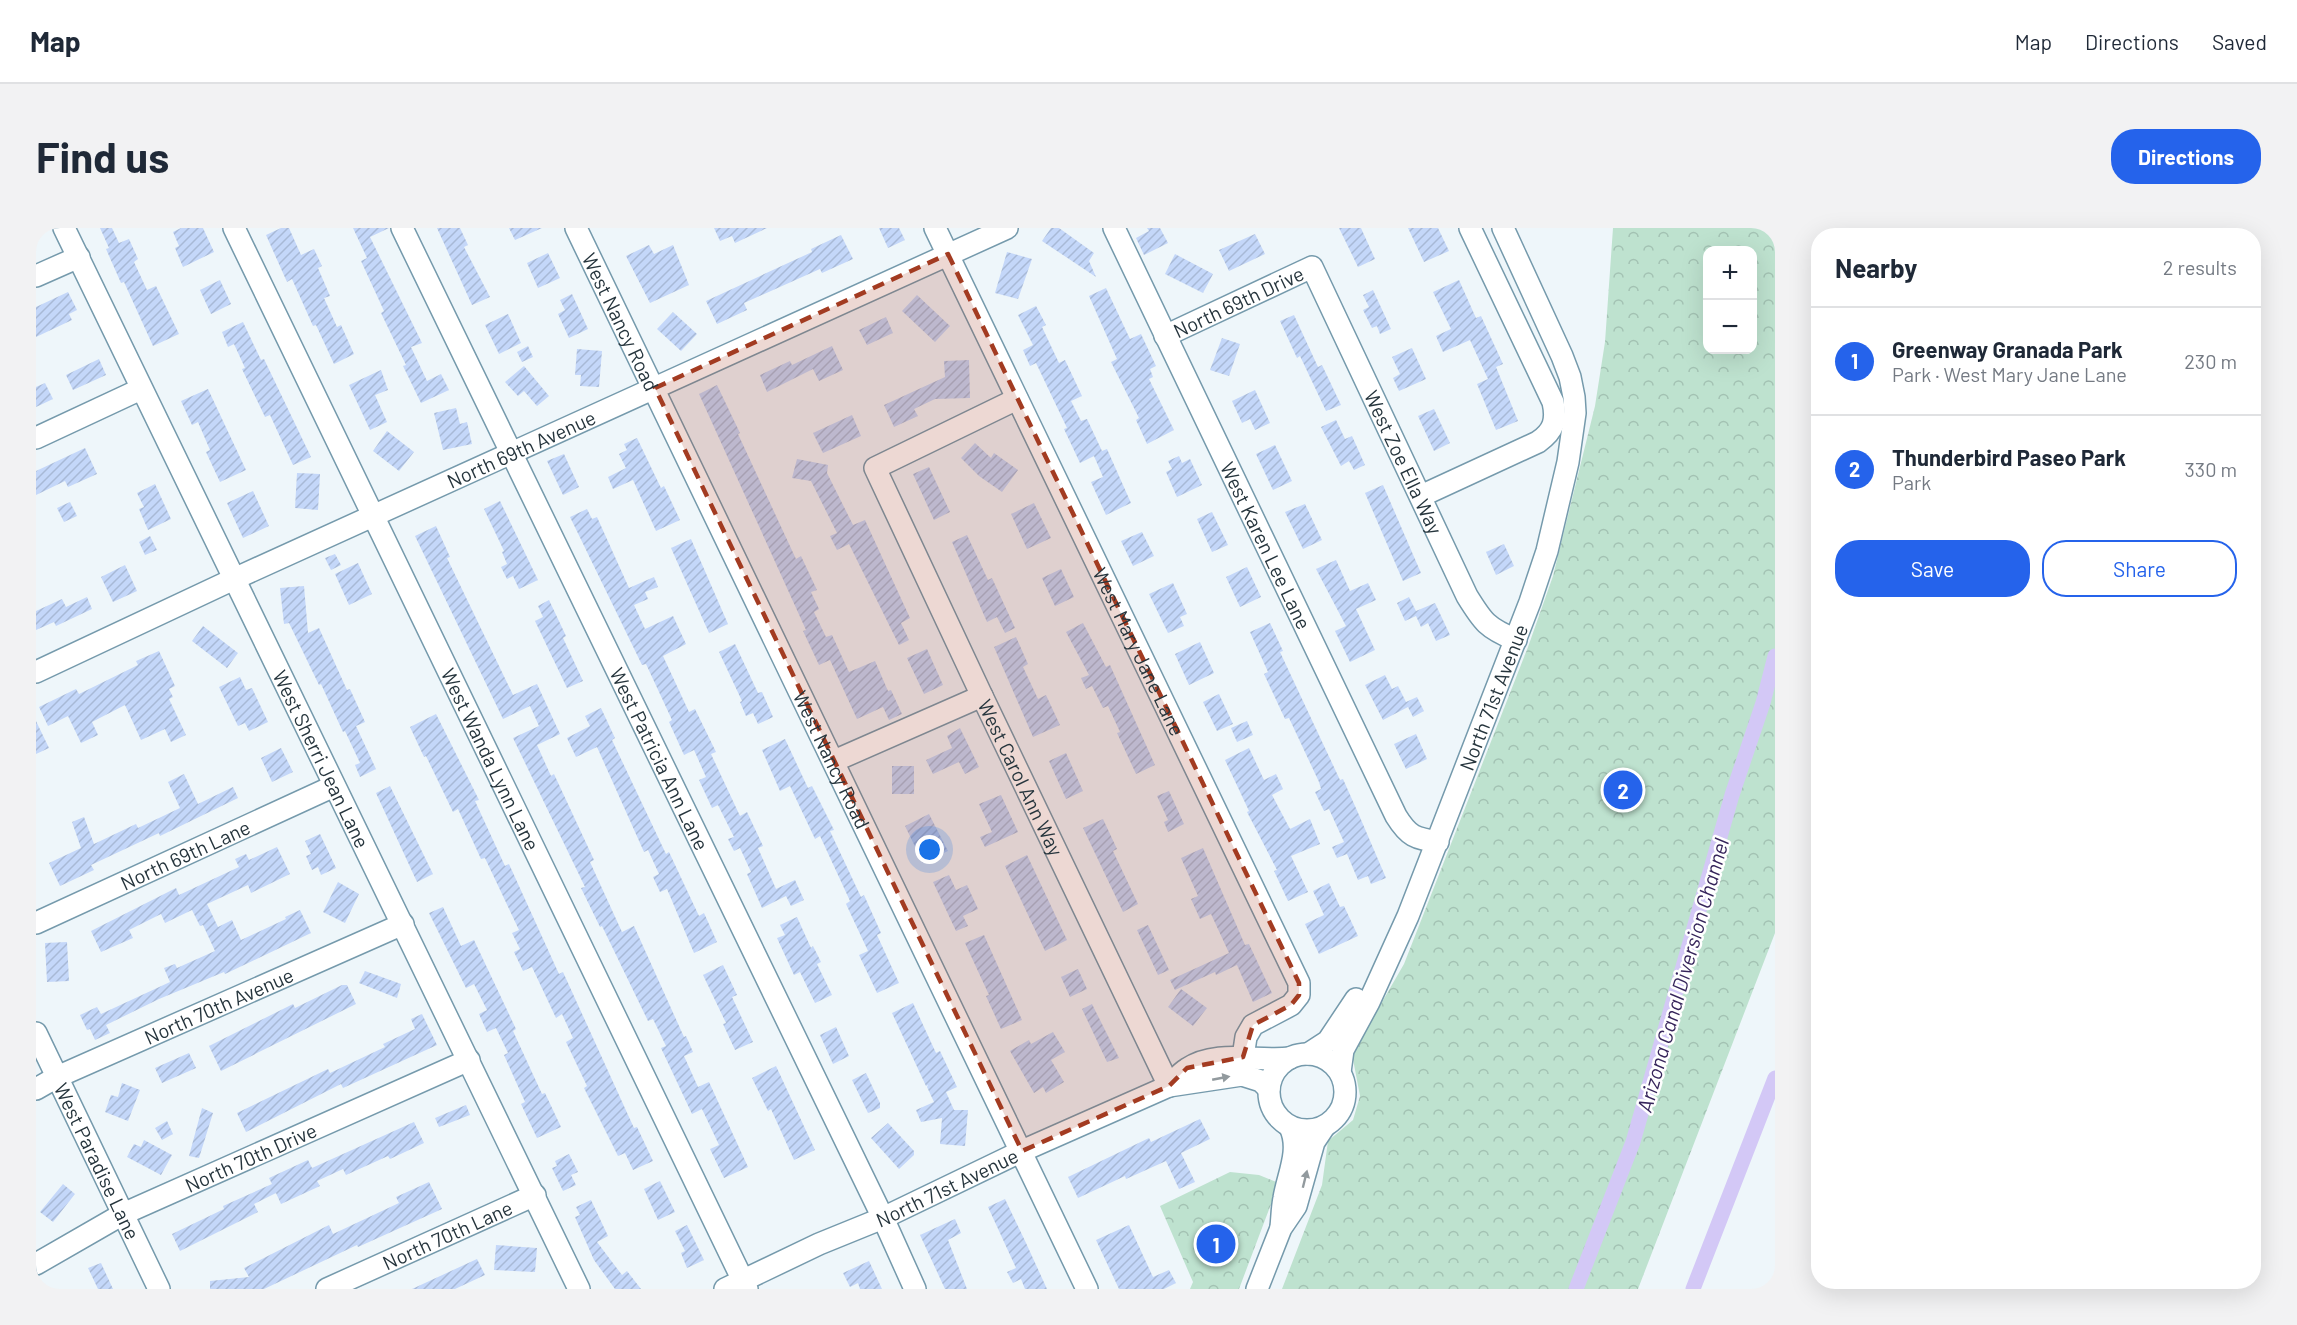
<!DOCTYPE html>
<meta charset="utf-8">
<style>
body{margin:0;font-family:Barlow,sans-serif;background:#f2f2f3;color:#1f2937}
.controls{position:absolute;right:18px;top:18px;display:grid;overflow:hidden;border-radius:12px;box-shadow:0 6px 24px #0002}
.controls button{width:54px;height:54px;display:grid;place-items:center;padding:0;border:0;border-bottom:2px solid #e0e1e3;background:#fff;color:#1f2937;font:30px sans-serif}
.you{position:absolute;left:894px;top:622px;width:21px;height:21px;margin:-15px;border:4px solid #fff;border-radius:50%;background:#1a73e8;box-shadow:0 0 0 9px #1a73e833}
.badge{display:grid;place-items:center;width:39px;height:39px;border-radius:50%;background:#2563eb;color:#fff;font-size:20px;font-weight:700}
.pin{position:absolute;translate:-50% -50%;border:3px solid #fff;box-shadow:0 2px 6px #0006}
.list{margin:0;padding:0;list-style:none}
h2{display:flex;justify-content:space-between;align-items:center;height:78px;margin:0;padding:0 24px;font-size:26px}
h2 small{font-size:20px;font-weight:400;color:#747a83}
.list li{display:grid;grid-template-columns:39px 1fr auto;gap:18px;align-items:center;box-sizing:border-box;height:108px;padding:0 24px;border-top:2px solid #e0e1e3}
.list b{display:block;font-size:22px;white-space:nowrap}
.list p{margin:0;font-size:20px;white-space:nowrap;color:#747a83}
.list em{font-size:20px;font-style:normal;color:#747a83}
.actions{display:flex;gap:12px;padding:18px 24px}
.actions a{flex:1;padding:14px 0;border:2px solid #2563eb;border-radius:24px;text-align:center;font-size:21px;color:#2563eb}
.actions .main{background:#2563eb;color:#fff}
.map{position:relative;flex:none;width:1739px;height:1061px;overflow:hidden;border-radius:24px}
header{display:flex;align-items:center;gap:36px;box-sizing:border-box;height:84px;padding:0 30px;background:#fff;border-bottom:2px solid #e0e1e3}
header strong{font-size:28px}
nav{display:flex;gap:33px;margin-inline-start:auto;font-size:21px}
.intro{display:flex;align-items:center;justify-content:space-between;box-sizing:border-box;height:144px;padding:0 36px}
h1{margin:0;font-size:42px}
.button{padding:15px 27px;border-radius:24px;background:#2563eb;color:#fff;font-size:21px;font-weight:700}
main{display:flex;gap:36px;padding:0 36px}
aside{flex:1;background:#fff;border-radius:24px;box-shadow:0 6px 24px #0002}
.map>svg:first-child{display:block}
</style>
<header>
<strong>Map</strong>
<nav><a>Map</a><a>Directions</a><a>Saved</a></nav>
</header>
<div class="intro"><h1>Find us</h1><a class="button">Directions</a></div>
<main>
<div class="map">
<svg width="1739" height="1061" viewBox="0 0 1739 1061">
<defs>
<pattern id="forest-crowns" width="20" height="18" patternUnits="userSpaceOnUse" patternTransform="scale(1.5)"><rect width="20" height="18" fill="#bee2cf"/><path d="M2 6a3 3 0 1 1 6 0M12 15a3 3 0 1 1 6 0" fill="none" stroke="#a3c2b3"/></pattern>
<pattern id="building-hatch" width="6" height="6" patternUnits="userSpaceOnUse" patternTransform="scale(1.5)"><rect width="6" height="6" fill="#c4d7f9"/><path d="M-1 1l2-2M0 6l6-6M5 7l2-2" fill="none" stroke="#a8b9d6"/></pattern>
</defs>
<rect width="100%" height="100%" fill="#eef6fa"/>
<path fill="url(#forest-crowns)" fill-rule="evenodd" d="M1577 0H1739V705L1602 1061H1246L1286 957 1292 913 1317 892 1324 868 1316 826 1368 736 1492 419 1517 348 1559 178 1569 114ZM1672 22H1716V122H1672Z
M1194 944 1223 947 1243 955 1203 1061H1154L1157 1054 1124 978Z"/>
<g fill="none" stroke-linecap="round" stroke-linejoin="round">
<path stroke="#d3c8f6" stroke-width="15" d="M1540 1061 1597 914 1696 567 1727 475 1739 428
M1657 1061 1739 850"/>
</g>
<path fill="url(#building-hatch)" d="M64 0H76L83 15 93 11 102 31 98 34 111 62 120 58 143 106 117 118 88 54 85 55 70 21 73 20Z
M145 0H167L178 24 147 39 139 20 143 18 137 4Z
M245 0H253L265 27 278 21 286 38 282 40 294 68 288 70 301 99 305 97 318 126 298 136 280 97 277 98 256 51 251 54 230 7Z
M317 0H353L334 9 386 115 375 119 391 153 405 146 413 162 385 175 367 138 370 137 345 85 348 83 325 33 331 30Z
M401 0H424L432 17 428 19 454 69 436 77Z
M473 0H506L479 12Z
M678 0H731L699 15 696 8 684 13Z
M843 0H863L869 12 852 20Z
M1015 0H1023L1058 25 1053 33 1060 49 1006 13Z
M1111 0H1124L1132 15 1108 27 1100 10 1113 3Z
M1303 0H1325L1339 31 1322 39Z
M1372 0H1402L1413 23 1388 34Z
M1219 6 1229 26 1193 43 1183 22Z
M805 7 817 31 786 45 784 41 708 75 711 82 681 96 670 73 776 24 775 21Z
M613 17 618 26 637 17 653 57 614 75 590 28Z
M971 24 996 31 982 71 959 65Z
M512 25 524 50 502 60 491 35Z
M1139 26 1177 46 1167 65 1129 46Z
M184 52 195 76 175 86 164 62Z
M1423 52 1440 90 1445 88 1467 136 1460 139 1482 193 1460 202 1441 156 1452 151 1434 112 1407 124 1400 108 1415 101 1397 64Z
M1070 60 1094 111 1105 106 1120 138 1114 141 1117 149 1113 151 1138 202 1111 216 1100 192 1103 190 1075 134 1081 131 1053 68Z
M1337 62 1355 101 1344 106 1341 98 1336 100 1327 82 1333 79 1327 67Z
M32 64 41 82 33 86 36 92 0 109V79Z
M536 66 552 101 533 110 522 86 529 82 524 72Z
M881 67 914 98 899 114 866 83Z
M1000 78 1010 97 1006 99 1023 135 1029 132 1046 168 1035 173 1045 193 1051 191 1066 223 1071 221 1095 275 1070 287 1055 254 1067 249 1058 228 1044 235 1028 201 1031 200 1000 135 994 138 987 122 997 117 982 87Z
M637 84 661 106 645 123 621 101Z
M472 86 485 115 463 126 449 97Z
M1258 87 1282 139 1286 137 1305 177 1290 183 1264 128 1261 130 1244 93Z
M850 89 857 105 831 117 823 102Z
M207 94 225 132 228 131 275 229 257 237 234 187 229 189 206 141 209 140 198 116 192 119 186 104Z
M1186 110 1204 116 1193 148 1174 142Z
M492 118 497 129 486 134 481 124Z
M796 118 807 142 783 153 777 141 731 164 724 147 754 133 756 137Z
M1376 120 1390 151 1363 163 1357 150 1364 146 1356 129Z
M541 121 566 123 563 159 544 158 545 147H539Z
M63 131 70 147 37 162 30 147Z
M933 132 934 170 899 171 878 181 882 188 858 199 848 177 909 149 908 133Z
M488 138 513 168 501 178 488 163 482 168 469 154Z
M345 142 352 162 339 167 351 194 334 202 313 157Z
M9 155 17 171 0 179V159Z
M681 157 704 205 702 206 760 331 765 328 781 362 775 364 783 381 778 384 790 409 796 407 813 444 839 433 852 463 855 462 866 486 853 492 847 479 821 491 794 432 783 437 767 403 770 402 663 166Z
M172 161 210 242 184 254 170 224 174 222 162 194 156 197 145 173Z
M1219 162 1234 195 1219 202 1214 191 1206 195 1196 173Z
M420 180 424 196 431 194 436 216 407 222 398 185Z
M1398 181 1414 215 1398 223 1382 188Z
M816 187 825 208 787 225 777 205Z
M1300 192 1309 211 1316 208 1329 237 1318 242 1313 233 1305 238 1285 199Z
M351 203 378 224 363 243 337 223Z
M601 210 625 260 628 258 644 292 620 303 597 252 577 261 572 249 590 240 583 226 591 222 588 216Z
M939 215 955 230 958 225 982 242 966 264 943 248 925 230Z
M1239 217 1256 253 1237 262 1220 226Z
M49 220 61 246 32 259 29 253 0 267V243Z
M528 226 543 259 527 267 511 233Z
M1143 228 1146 235 1154 231 1166 257 1141 269 1130 244 1136 241 1132 233Z
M761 231 792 237 791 245 817 297 829 292 874 390 865 395 873 412 863 417 813 316 801 322 794 308 801 305 775 253 756 250Z
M893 239 914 284 898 292 877 246Z
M261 245 284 246 282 282 259 280Z
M119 256 135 291 112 302 103 281 108 279 101 265Z
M1347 257 1385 345 1367 353 1329 265Z
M217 263 233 298 207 310 191 275Z
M464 273 502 352 483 361 477 348 471 351 465 339 471 336 466 324 468 323 448 281Z
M34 274 41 288 28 294 21 280Z
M998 275 1015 310 991 321 975 286Z
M1269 276 1286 312 1267 321 1249 284Z
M551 281 556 291 561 289 593 360 618 349 622 359 609 364 612 371 598 377 609 401 637 388 650 416 627 428 653 484 659 481 680 524 675 526 704 588 711 584 727 618 722 620 740 661 759 652 768 672 755 678 750 668 726 680 711 646 715 644 704 620 698 623 692 611 698 609 682 577 676 580 663 552 670 549 658 522 648 527 633 494 636 492 610 436 606 437 534 289Z
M1176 284 1192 317 1176 324 1161 291Z
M400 298 414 329 411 330 477 467 501 456 524 506 501 517 515 548 518 546 558 632 554 634 586 704 598 698 648 809 650 808 657 824 648 828 662 859 673 854 712 939 688 950 674 921 683 917 666 881 656 886 625 820 630 818 617 791 612 793 566 698 564 699 545 660 549 659 477 510 503 498 494 478 467 491 379 308Z
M1106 304 1118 328 1097 338 1085 313Z
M931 307 952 352 956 350 979 400 969 405 961 389 951 394 916 314Z
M114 308 121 322 109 327 103 314Z
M655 311 692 396 673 405 635 320Z
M1468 316 1478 338 1460 347 1450 324Z
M299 326 305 337 295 342 289 330Z
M1300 332 1314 363 1332 355 1340 372 1320 381 1339 422 1314 434 1299 403 1310 398 1280 341Z
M322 335 336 366 313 377 299 346Z
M89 337 101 363 77 374 65 349Z
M1211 339 1225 369 1204 379 1190 349Z
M1025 341 1038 369 1019 378 1006 350Z
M1137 355 1151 386 1144 389 1148 398 1132 405 1113 366Z
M268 358 272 405 283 400 311 462 314 461 329 494 320 498 340 541 324 549 319 537 324 535 309 503 307 504 285 456 283 457 253 395 248 396 244 360Z
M51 369 56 381 20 398 18 394 0 402V383L26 371 30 379Z
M1373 369 1380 383 1399 375 1414 407 1400 413 1392 395 1385 399 1380 388 1369 393 1361 375Z
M513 372 530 408 527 410 547 453 531 460 499 393 507 389 502 378Z
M1047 395 1070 439 1074 437 1119 537 1100 546 1081 505 1084 504 1072 478 1067 480 1056 458 1050 461 1045 450 1053 447 1030 404Z
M1234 395 1247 423 1244 424 1304 552 1307 551 1323 587 1350 650 1335 656 1332 648 1322 652 1311 626 1301 630 1296 619 1308 614 1293 581 1288 583 1279 564 1285 561 1283 554 1253 490 1249 491 1228 446 1232 444 1214 404Z
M167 398 202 425 191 440 156 413Z
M980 409 992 436 987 439 1002 471 1010 467 1024 497 997 509 958 419Z
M1164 414 1178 445 1153 457 1139 426Z
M699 416 722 465 726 464 737 489 722 496 717 485 710 488 704 474 706 473 683 424Z
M891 421 907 457 888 466 871 430Z
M123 423 139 458 133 461 137 469 133 471 150 507 135 514 129 501 105 512 89 477 56 494 62 507 45 515 32 488 12 498 3 479 40 461 43 466 102 437 100 433Z
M1349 447 1356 461 1362 458 1370 474 1381 469 1388 483 1377 489 1372 479 1347 492 1329 457Z
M204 449 210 462 216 460 232 494 213 503 209 495 202 498 183 459Z
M1183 466 1197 496 1181 503 1167 474Z
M565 480 579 510 576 512 630 626 633 624 663 688 668 685 681 714 658 725 631 661 624 664 617 649 623 646 612 622 608 624 561 519 540 529 531 510 554 498 549 488Z
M400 486 443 572 439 573 469 638 473 636 523 746 527 744 598 900 601 899 617 933 597 942 589 925 582 928 548 860 551 858 530 814 537 810 526 786 520 790 496 739 487 743 478 724 484 721 476 705 483 702 449 630 445 631 422 581 417 584 390 528 388 529 374 499Z
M0 493 13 520 0 526Z
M1211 493 1217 507 1201 514 1195 500Z
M924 500 943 539 929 546 923 534 897 546 890 532 916 520 911 508Z
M1380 506 1391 531 1370 541 1358 516Z
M749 511 772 560 776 558 798 602 794 603 825 669 828 667 845 705 841 707 863 755 841 765 823 727 832 723 810 676 814 673 784 608 779 611 754 558 744 563 726 522Z
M245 520 257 544 236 554 225 530Z
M1213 520 1228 552 1240 546 1247 561 1236 567 1254 601 1274 591 1284 616 1255 628 1272 664 1252 673 1238 643 1241 642 1211 584 1213 583 1189 532Z
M1030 525 1047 563 1030 571 1013 533Z
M856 538H878V566H856Z
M148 546 162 576 197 559 202 570 124 608 123 605 55 637 58 642 24 658 13 635 45 620 36 594 48 589 58 616 100 596 102 600 144 580 132 554Z
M354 558 397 646 381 654 340 565Z
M1133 563 1148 596 1132 604 1128 594 1132 592 1121 568Z
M965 567 982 604 949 619 944 609 956 604 943 576Z
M893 586 912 623 887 635 869 598Z
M1067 591 1081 621 1077 623 1102 676 1087 684 1047 600Z
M284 606 300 640 285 647 282 639 276 642 270 628 275 626 269 613Z
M241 619 254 646 215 665 212 657 171 676 182 699 196 692 205 712 250 691 249 689 264 682 275 705 189 746 188 744 123 771 70 797 74 805 59 812 54 801 51 802 44 787 61 779 65 786 134 754 128 740 139 736 141 740 179 723 167 697 164 698 156 682 129 695 125 686 93 702 97 710 65 724 55 703 140 660 143 667 203 639 199 631 210 626 213 632Z
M1167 620 1209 717 1213 716 1236 765 1217 774 1201 737 1180 747 1179 744 1139 762 1134 752 1193 725 1175 686 1164 691 1155 671 1162 668 1145 630Z
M991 627 1031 712 1009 723 969 638Z
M913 647 920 662 931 657 942 681 927 688 932 698 920 703 897 654Z
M302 654 323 666 309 695 287 684Z
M1293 655 1304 679 1308 678 1322 708 1283 726 1269 696 1288 687 1277 663Z
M407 679 425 718 438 712 480 801 477 803 506 866 509 865 525 899 501 910 485 876 489 874 468 827 472 825 460 800 451 804 443 786 451 782 438 756 430 760 393 685Z
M761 689 775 720 777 718 785 734 781 736 796 767 779 775 764 744 758 747 741 710 749 707 744 697Z
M1112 697 1133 742 1122 747 1101 702Z
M948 707 986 792 965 801 950 768 953 767 929 715Z
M31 714 33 753 11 754 9 715Z
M687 737 701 767 696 769 717 814 699 822 687 796 690 795 667 747Z
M1042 741 1051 761 1034 769 1025 749Z
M329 743 365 756 361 770 323 755Z
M306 757H311L320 776 185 843 173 818 257 776 259 780Z
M1145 761 1171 780 1157 798 1132 779Z
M877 775 900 825 904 823 921 859 910 864 918 882H932L929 918 904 916 906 890 885 894 880 882 898 874 891 859 892 857 890 858 856 785Z
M1056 776 1083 830 1071 834 1046 781Z
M386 786 401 817 307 860 305 856 210 904 201 885 292 841 294 845 349 819 347 816 379 801 375 791Z
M800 799 813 828 797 836 784 807Z
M1017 804 1029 824 1015 832 1028 854 1010 865 1007 859 998 865 974 823 993 812 995 816Z
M153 825 160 840 126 855 119 840Z
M740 838 779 922 758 932 735 881 732 883 716 850Z
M830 845 844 875V880L832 885 816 852Z
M86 855 104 862 92 893 69 884 75 867 82 869Z
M430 877 434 887 403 899 399 890Z
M166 880 177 885 163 930 153 928Z
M1164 891 1174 911 1145 925 1159 954 1143 961 1130 933 1090 951 1089 948 1042 970 1032 949 1113 910 1115 914Z
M131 893 137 906 126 912 119 900Z
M378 894 388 915 354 931 352 928 310 947 307 941 281 953 284 958 245 976 240 965 218 976 222 984 144 1023 136 1006 188 981 187 978 236 956 233 950 272 932 276 940Z
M852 895 878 923V927L863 941 835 910Z
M108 912 136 927 125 947 91 929 98 916 105 919Z
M533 926 542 944 535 947 540 957 527 963 516 940 521 938 519 933Z
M624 953 639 984 622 992 608 961Z
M393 954 406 981 322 1019 321 1017 228 1061H174V1053L213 1049 208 1040 293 997 297 1006 363 975 360 969Z
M27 956 39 966 17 994 4 984Z
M969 971 990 1015 1011 1061H989L985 1051 977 1055 971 1044 980 1040 952 979Z
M555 972 572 1008 561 1014 586 1047 591 1043 605 1061H579L558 1032 539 989 544 987 540 979Z
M919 991 925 1005 912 1012 931 1061H909L884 1007Z
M651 997 668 1032 651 1040 645 1025 649 1023 639 1003Z
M1093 997 1117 1049 1133 1042 1140 1055 1128 1061H1083L1060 1012Z
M460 1017 501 1020 499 1044 458 1042Z
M441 1031 449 1047 419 1061H376Z
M833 1033 846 1061H824L822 1055 814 1059 807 1045Z
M65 1035 77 1061H62L52 1040Z"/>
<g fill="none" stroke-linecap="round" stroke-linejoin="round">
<defs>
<g id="minor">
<path id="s1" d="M28 0 543 1061"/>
<path id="s2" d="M198 0 711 1061"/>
<path id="s3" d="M366 0 847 990 879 1061"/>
<path id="s4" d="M540 0 1051 1061"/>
<path id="s5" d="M899 0 1263 755V767L1255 777 1217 797 1210 809 1207 829"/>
<path id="s6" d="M1078 0 1360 588C1373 609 1379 610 1402 614"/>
<path d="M0 48 43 29"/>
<path id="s7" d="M1129 108 1276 39 1431 368C1447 394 1451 400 1480 412"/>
<path id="s8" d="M981 171 839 240 946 468 1133 858"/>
<path d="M0 210 105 161"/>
<path d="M1385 268 1502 214C1518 203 1521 192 1517 174L1434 0"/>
<path id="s9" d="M0 444 198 351 971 0"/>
<path d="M798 533 946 468"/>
<path id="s10" d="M0 695 298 558"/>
<path id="s11" d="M0 805 123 1061"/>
<circle cx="1271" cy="864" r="38"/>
<path d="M1272 826 1292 813 1320 771"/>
<path id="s12" d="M1304 844 1307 822 1333 774 1372 688 1494 374 1511 323 1532 234 1539 185 1538 169 1534 149 1526 128 1467 0"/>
<path d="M1133 858C1139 852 1144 845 1151 841 1180 821 1221 834 1254 830"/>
<path id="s13" d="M0 861 21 849 367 696"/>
<path d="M1245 999C1246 990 1246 980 1248 970 1252 946 1265 922 1254 899"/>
<path id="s14" d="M0 1036 87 986 433 832"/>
<path id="s15" d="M291 1061 499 967"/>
<path id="s16" d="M689 1061 783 1016 847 990 986 923 1133 858 1206 847 1225 853 1233 861"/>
<path d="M1221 1061 1245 1000 1260 978 1278 914 1288 899"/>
</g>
</defs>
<use href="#minor" stroke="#759aac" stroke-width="24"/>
<use href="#minor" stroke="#fff" stroke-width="21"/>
</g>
<defs><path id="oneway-solid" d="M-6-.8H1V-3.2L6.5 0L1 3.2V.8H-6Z" transform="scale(1.5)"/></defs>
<g fill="#929a9e">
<use href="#oneway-solid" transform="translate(1185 850) rotate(-11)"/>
<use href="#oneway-solid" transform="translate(1269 951) rotate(-76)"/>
</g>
<path fill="#a33b21" fill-opacity="0.2" stroke="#a33b21" stroke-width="4.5" stroke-dasharray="12 8" stroke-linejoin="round" d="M912 26 1263 755V767L1255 777 1217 797 1207 829 1151 840 1133 858 986 923 619 160Z"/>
<g text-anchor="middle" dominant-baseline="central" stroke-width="5" stroke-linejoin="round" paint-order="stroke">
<g font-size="20" fill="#26353d" stroke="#fff">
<text stroke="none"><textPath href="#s7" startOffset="81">North 69th Drive</textPath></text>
<text stroke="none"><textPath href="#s4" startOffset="104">West Nancy Road</textPath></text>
<text stroke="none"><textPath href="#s9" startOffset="534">North 69th Avenue</textPath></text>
<text stroke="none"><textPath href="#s7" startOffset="378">West Zoe Ella Way</textPath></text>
<text stroke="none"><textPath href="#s6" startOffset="352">West Karen Lee Lane</textPath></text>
<text stroke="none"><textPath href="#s5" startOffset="470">West Mary Jane Lane</textPath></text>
<text stroke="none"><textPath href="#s12" startOffset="406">North 71st Avenue</textPath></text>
<text stroke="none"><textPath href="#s2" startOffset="590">West Wanda Lynn Lane</textPath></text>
<text stroke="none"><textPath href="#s3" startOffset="590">West Patricia Ann Lane</textPath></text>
<text stroke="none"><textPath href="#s4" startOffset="590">West Nancy Road</textPath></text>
<text stroke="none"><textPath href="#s1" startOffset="590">West Sherri Jean Lane</textPath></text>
<text stroke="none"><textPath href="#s8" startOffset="500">West Carol Ann Way</textPath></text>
<text stroke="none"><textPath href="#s10" startOffset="164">North 69th Lane</textPath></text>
<text stroke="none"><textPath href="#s13" startOffset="201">North 70th Avenue</textPath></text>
<text stroke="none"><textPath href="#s14" startOffset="240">North 70th Drive</textPath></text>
<text stroke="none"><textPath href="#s11" startOffset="142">West Paradise Lane</textPath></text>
<text stroke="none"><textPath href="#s16" startOffset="244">North 71st Avenue</textPath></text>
<text stroke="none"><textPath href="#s15" startOffset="132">North 70th Lane</textPath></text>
</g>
<g font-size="21" font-style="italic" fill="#36255b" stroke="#fff">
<text transform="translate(1646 747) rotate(-74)">Arizona Canal Diversion Channel</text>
</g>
</g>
</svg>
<div class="controls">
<button>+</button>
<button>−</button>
</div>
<div class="you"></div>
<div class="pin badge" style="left:1180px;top:1016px">1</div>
<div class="pin badge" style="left:1587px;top:562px">2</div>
</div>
<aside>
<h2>Nearby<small>2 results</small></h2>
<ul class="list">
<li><span class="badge">1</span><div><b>Greenway Granada Park</b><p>Park · West Mary Jane Lane</p></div><em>230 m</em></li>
<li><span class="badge">2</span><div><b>Thunderbird Paseo Park</b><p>Park</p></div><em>330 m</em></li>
</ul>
<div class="actions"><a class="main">Save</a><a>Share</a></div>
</aside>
</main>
